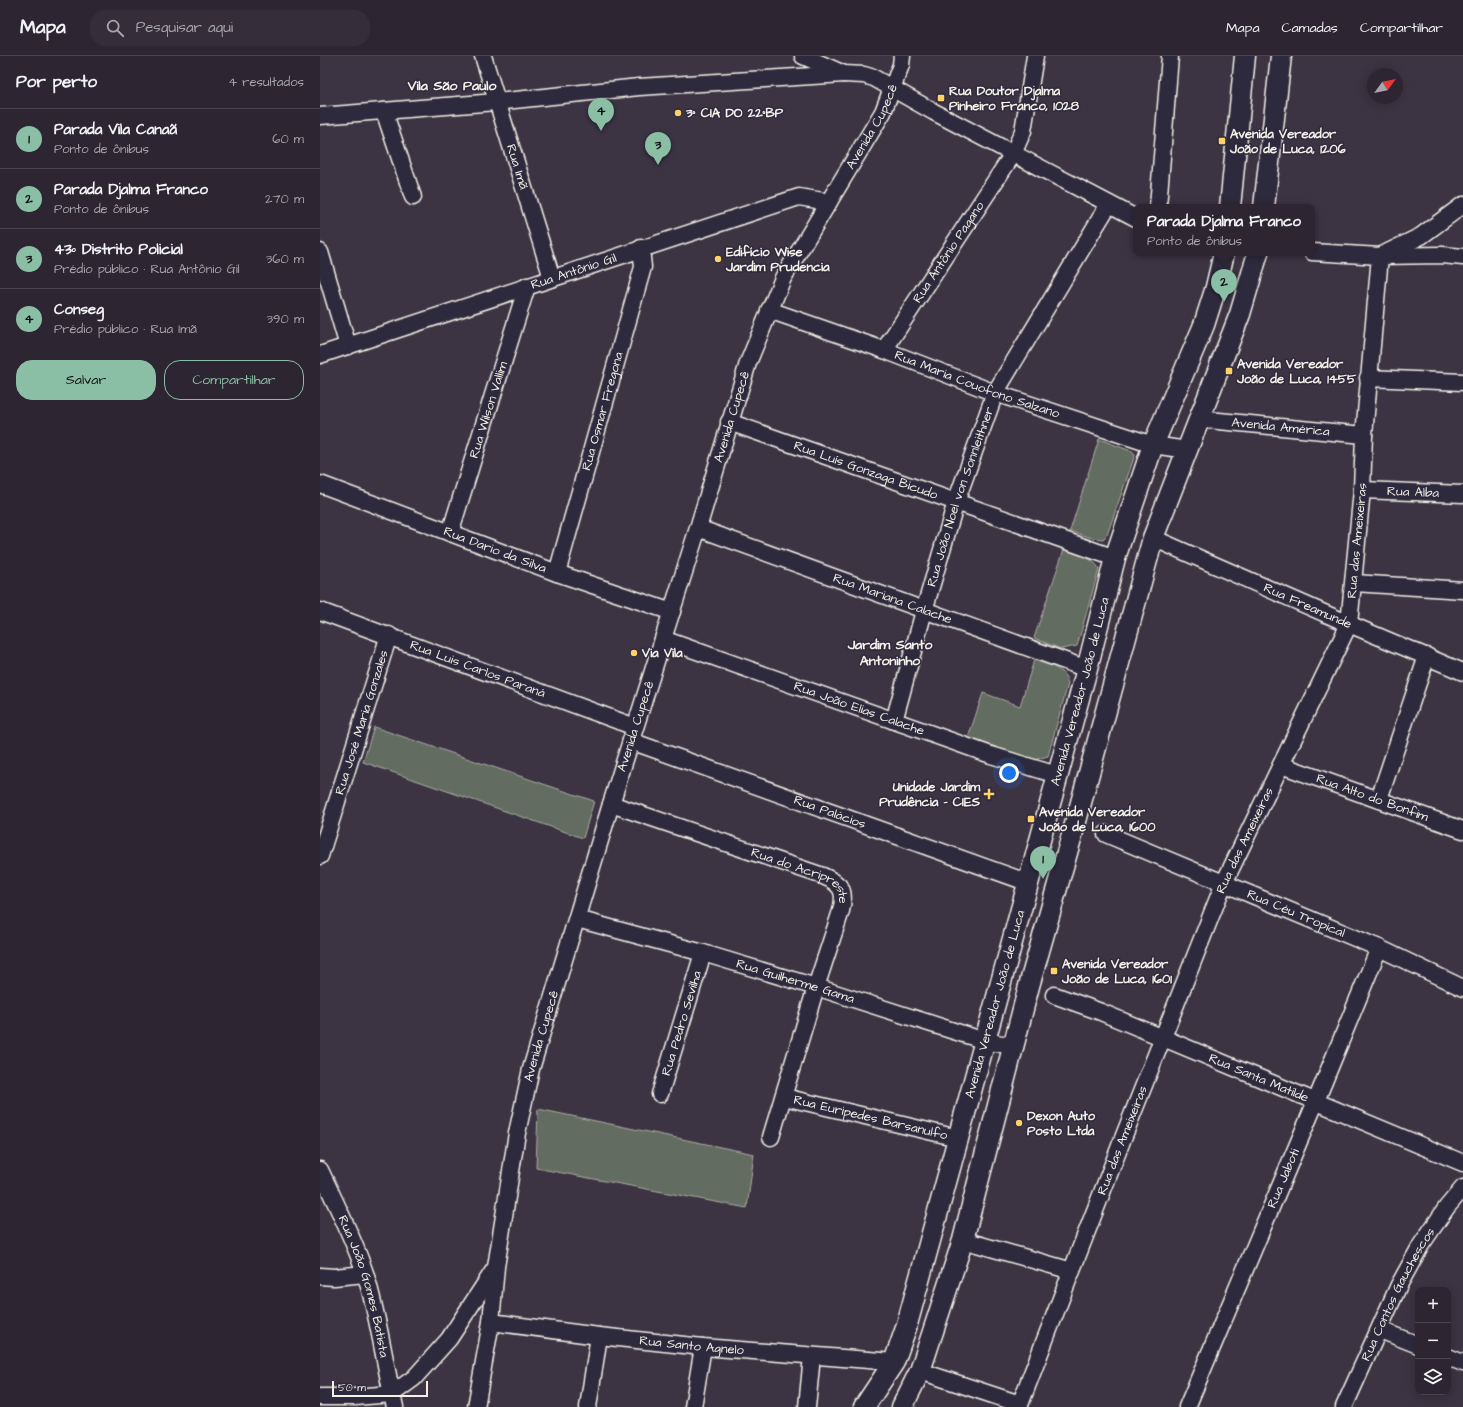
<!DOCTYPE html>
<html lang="pt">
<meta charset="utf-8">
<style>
body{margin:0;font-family:"Architects Daughter",sans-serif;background:#352e3a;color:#f1f3f6}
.controls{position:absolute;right:12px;bottom:12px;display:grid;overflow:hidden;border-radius:8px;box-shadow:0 2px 10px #0003}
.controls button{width:36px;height:36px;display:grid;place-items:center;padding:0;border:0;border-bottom:1px solid #48434d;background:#2d2632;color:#f1f3f6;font:20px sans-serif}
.compass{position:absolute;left:1047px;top:12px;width:36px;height:36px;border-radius:50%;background:#2d2632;box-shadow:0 2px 10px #0003;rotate:57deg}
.scale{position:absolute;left:12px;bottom:10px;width:96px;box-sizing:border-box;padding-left:4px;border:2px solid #f4f1e8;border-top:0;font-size:11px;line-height:14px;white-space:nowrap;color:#f4f1e8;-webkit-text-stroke:3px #2f2a3d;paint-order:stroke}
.you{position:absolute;left:689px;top:717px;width:14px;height:14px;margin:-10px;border:3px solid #fff;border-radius:50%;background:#1a73e8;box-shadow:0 0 0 6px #1a73e833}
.badge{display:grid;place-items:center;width:26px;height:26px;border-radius:50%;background:#8abfa5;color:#111;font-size:13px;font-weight:700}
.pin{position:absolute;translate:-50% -33px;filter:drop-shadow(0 1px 2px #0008)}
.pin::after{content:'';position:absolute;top:21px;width:14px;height:12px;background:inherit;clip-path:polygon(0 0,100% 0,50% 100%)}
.popup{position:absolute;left:813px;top:148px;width:182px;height:52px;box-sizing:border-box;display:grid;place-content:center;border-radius:8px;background:#2d2632;filter:drop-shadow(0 1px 3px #0005);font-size:13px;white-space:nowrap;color:#a7a5ac}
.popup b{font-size:15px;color:#f1f3f6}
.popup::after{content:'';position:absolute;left:50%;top:100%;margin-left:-8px;border:8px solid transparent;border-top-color:#2d2632}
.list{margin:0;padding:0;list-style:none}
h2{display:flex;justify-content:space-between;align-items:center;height:52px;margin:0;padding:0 16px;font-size:17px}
h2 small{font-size:13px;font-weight:400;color:#a7a5ac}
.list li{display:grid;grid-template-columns:26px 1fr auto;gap:12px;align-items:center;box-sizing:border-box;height:60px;padding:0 16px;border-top:1px solid #48434d}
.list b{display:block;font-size:15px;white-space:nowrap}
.list p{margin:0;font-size:13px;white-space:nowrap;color:#a7a5ac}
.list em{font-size:13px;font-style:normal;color:#a7a5ac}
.actions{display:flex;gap:8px;padding:12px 16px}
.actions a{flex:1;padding:9px 0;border:1px solid #8abfa5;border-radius:16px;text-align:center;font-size:14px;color:#8abfa5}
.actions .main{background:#8abfa5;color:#111}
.icon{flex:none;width:22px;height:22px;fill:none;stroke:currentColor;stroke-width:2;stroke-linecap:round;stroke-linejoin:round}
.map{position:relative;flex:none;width:1143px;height:1351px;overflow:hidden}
header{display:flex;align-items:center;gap:24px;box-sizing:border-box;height:56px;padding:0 20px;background:#2d2632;border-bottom:1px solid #48434d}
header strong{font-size:19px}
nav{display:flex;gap:22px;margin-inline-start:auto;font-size:14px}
.search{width:280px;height:36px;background:#352e3a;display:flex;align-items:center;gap:10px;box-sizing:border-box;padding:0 14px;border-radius:16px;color:#a7a5ac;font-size:15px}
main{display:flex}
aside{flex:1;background:#2d2632}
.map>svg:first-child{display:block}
</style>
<header>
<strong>Mapa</strong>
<div class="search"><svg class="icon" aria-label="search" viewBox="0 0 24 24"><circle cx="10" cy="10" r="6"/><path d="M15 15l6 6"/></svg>Pesquisar aqui</div>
<nav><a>Mapa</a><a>Camadas</a><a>Compartilhar</a></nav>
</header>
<main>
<aside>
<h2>Por perto<small>4 resultados</small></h2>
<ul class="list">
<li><span class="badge">1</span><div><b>Parada Vila Canaã</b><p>Ponto de ônibus</p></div><em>60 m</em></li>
<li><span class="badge">2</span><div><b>Parada Djalma Franco</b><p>Ponto de ônibus</p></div><em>270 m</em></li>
<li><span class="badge">3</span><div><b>43º Distrito Policial</b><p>Prédio público · Rua Antônio Gil</p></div><em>360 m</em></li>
<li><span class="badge">4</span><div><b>Conseg</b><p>Prédio público · Rua Imã</p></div><em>390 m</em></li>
</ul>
<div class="actions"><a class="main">Salvar</a><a>Compartilhar</a></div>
</aside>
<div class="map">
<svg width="1143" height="1351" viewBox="0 0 1143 1351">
<rect width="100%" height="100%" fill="#3c3343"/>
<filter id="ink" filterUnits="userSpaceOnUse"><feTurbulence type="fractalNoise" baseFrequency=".025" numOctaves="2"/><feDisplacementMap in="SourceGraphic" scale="8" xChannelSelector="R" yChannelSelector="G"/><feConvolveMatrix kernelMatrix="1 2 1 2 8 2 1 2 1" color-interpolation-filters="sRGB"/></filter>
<g filter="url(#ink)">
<path fill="#646c60" stroke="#acaea4" d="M779 383 811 395 815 399 787 479 783 483 772 482 750 475Z
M744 493C756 498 774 501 779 513L757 590 741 593 714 582Z
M714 604C727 609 746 612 748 628L728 700 714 704 648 682 663 637 700 650Z
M54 671 274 745 263 782 43 706Z
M218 1053 434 1098 427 1152 216 1112Z"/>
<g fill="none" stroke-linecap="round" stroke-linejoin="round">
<defs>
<g id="minor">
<path id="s1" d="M163 0 232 222"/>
<path d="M483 0 524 18 544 19 554 22 614 56 816 162"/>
<path d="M64 55 93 141"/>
<path d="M0 60 176 46 319 31 524 18"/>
<path d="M838 151 850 0"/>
<path d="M0 196 28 290"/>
<path d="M992 196 1060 200 1122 199 1143 201"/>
<path id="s2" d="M449 254 564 294 675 337 833 389 867 394"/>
<path id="s3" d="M564 294 693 98 703 75 715 0"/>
<path id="s4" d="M0 299 479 141 509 146"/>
<path d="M1048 322 1143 326"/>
<path id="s5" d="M878 363 1044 379"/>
<path id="s6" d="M409 366 795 502"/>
<path id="s7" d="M0 428 237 517 352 556"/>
<path id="s8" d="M1042 434 1143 438"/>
<path id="s9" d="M378 472 767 613"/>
<path id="s10" d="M130 477 207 230"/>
<path id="s11" d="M833 482 1029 568 1143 616"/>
<path id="s12" d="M237 517 323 211 321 192"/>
<path d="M1034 527 1143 534"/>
<path id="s13" d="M0 555 315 671"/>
<path id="s14" d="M343 583 671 699 737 719"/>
<path id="s15" d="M574 665 604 555 636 446 675 337 789 148"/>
<path id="s16" d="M311 685 709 827"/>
<path id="s17" d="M961 709 1143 774"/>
<path d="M1059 743 1107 600"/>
<path id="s18" d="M291 748 503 820C522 828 526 835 521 855L496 931 451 1081"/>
<path id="s19" d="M786 778 1059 892 1143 932"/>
<path id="s20" d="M0 800 69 579"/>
<path id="s21" d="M257 863 383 897 496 931 665 985 693 990"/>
<path id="s22" d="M734 939 781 956 1143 1107"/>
<path id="s23" d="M340 1038 383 897"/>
<path id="s24" d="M464 1041 638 1082"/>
<path id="s25" d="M0 1114C16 1148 33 1181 45 1217 59 1261 64 1307 75 1351"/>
<path d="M643 1184 752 1215"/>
<path d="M0 1220 14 1221 45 1218"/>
<path id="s26" d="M171 1266 279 1280 383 1291 574 1306"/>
<path d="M1060 1274 1098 1289"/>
<path d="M1128 1301 1143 1307"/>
<path d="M600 1315 700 1348"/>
<path d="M72 1338 94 1322 129 1283 174 1214"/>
<path d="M0 1341H35L72 1338"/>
<path id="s27" d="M156 1351 171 1266 176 1211 197 1077 211 1013 291 748 378 472 428 307 463 222 563 56 581 9 582 0"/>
<path d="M268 1351 279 1280"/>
<path d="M373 1351 383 1291"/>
<path d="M487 1351 492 1300"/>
<path id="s28" d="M699 1351 805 1077 904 827 1029 568 1042 434 1044 379 1060 200 1101 180 1143 149"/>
<path id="s29" d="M867 1351 996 1045 1059 892"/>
<path id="s30" d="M1024 1351 1079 1229 1101 1189 1127 1151 1143 1132"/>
</g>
<g id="major">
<path d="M910 151 925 0"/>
<path d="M944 151 961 0"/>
<path id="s31" d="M544 1351 574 1306 586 1272 767 613 795 502 833 389 884 269 896 231 904 197"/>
<path d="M582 1351 600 1315 643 1184 709 930 756 765 833 482 920 258 938 197"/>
</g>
</defs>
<use href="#minor" stroke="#f4f1e8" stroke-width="19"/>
<use href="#major" stroke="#f4f1e8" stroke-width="23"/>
<use href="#minor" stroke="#2f2a3d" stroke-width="16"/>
<use href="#major" stroke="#2f2a3d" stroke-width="20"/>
</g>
</g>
<g fill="#ffd166" stroke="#2f2a3d" stroke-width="1.5">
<rect x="617" y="38" width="8" height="8" rx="2"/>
<circle cx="358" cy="57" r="4"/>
<rect x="898" y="81" width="8" height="8" rx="2"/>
<circle cx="398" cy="203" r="4"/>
<rect x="905" y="311" width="8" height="8" rx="2"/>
<circle cx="314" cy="597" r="4"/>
<path d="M667 732h4v4h4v4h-4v4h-4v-4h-4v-4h4z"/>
<rect x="707" y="759" width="8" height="8" rx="2"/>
<rect x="730" y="911" width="8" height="8" rx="2"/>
<circle cx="699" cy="1067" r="4"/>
</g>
<g text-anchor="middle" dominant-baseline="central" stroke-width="3" stroke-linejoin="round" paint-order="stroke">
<g font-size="13" font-weight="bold" fill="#f4f1e8" stroke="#2f2a3d" text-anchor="start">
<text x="629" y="35">Rua Doutor Djalma<tspan x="629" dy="15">Pinheiro Franco, 1028</tspan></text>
<text x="366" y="57">3° CIA DO 22°BP</text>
<text x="910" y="78">Avenida Vereador<tspan x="910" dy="15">João de Luca, 1206</tspan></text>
<text x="406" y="196">Edifício Wise<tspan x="406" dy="15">Jardim Prudencia</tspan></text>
<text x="917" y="308">Avenida Vereador<tspan x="917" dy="15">João de Luca, 1455</tspan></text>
<text x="322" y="597">Via Vila</text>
<text x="660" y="731" text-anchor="end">Unidade Jardim<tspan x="660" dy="15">Prudência - CIES</tspan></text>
<text x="719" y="756">Avenida Vereador<tspan x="719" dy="15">João de Luca, 1600</tspan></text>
<text x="742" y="908">Avenida Vereador<tspan x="742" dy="15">João de Luca, 1601</tspan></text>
<text x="707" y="1060">Dexon Auto<tspan x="707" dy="15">Posto Ltda</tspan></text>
</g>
<g font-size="13" fill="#f4f1e8" stroke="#2f2a3d">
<text stroke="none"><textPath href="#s27" startOffset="1349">Avenida Cupecê</textPath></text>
<text stroke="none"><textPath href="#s1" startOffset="116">Rua Imã</textPath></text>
<text stroke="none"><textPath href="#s3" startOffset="117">Rua Antônio Pagano</textPath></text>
<text stroke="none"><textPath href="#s4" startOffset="267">Rua Antônio Gil</textPath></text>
<text stroke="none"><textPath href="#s2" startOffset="221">Rua Maria Couofono Salzano</textPath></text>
<text stroke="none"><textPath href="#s10" startOffset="129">Rua Wilson Vallim</textPath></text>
<text stroke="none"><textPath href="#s12" startOffset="168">Rua Osmar Fregona</textPath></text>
<text stroke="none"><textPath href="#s27" startOffset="1025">Avenida Cupecê</textPath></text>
<text stroke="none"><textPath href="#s5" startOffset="83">Avenida América</textPath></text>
<text stroke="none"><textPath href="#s6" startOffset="145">Rua Luís Gonzaga Bicudo</textPath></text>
<text stroke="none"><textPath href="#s8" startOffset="51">Rua Alba</textPath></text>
<text stroke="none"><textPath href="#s15" startOffset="234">Rua João Noel von Sonnleithner</textPath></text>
<text stroke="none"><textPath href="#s28" startOffset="934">Rua das Ameixeiras</textPath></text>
<text stroke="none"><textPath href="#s7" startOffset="187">Rua Dario da Silva</textPath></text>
<text stroke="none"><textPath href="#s9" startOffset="207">Rua Mariana Calache</textPath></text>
<text stroke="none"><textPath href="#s11" startOffset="169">Rua Freamunde</textPath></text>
<text stroke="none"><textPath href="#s13" startOffset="168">Rua Luis Carlos Paraná</textPath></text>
<text stroke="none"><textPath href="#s31" startOffset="750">Avenida Vereador João de Luca</textPath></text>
<text stroke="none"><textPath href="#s14" startOffset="208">Rua João Elias Calache</textPath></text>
<text stroke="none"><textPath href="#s20" startOffset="140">Rua José Maria Gonzales</textPath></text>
<text stroke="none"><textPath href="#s27" startOffset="701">Avenida Cupecê</textPath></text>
<text stroke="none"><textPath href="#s17" startOffset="97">Rua Alto do Bonfim</textPath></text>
<text stroke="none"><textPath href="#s16" startOffset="211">Rua Palácios</textPath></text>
<text stroke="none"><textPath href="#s28" startOffset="610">Rua das Ameixeiras</textPath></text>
<text stroke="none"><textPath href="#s18" startOffset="205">Rua do Acripreste</textPath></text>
<text stroke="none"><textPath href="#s19" startOffset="206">Rua Céu Tropical</textPath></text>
<text stroke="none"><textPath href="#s21" startOffset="227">Rua Guilherme Gama</textPath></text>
<text stroke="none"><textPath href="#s31" startOffset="426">Avenida Vereador João de Luca</textPath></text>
<text stroke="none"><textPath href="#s23" startOffset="74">Rua Pedro Sevilha</textPath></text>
<text stroke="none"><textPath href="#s27" startOffset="377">Avenida Cupecê</textPath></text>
<text stroke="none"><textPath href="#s22" startOffset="221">Rua Santa Matilde</textPath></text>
<text stroke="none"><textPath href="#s24" startOffset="89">Rua Euripedes Barsanulfo</textPath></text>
<text stroke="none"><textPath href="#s28" startOffset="286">Rua das Ameixeiras</textPath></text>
<text stroke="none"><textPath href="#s29" startOffset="248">Rua Jaboti</textPath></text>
<text stroke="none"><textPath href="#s25" startOffset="125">Rua João Gomes Batista</textPath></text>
<text stroke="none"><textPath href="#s30" startOffset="125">Rua Contos Gauchescos</textPath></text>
<text stroke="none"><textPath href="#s26" startOffset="202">Rua Santo Agnelo</textPath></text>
</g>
<g font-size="14" font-weight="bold" fill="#f4f1e8" stroke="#2f2a3d">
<text x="132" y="30">Vila São Paulo</text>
<text x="570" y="589">Jardim Santo<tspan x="570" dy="16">Antoninho</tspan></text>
</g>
</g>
</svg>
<div class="controls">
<button>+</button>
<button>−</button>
<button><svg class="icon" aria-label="layers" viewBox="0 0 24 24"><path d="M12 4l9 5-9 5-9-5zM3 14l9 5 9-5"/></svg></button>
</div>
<svg class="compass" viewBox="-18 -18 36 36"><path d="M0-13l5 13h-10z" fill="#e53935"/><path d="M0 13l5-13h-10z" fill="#a7a5ac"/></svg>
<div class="scale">50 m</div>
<div class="you"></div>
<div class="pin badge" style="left:723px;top:823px">1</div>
<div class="pin badge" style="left:904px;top:246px">2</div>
<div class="popup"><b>Parada Djalma Franco</b>Ponto de ônibus</div>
<div class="pin badge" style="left:338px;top:109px">3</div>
<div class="pin badge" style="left:281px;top:75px">4</div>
</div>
</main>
